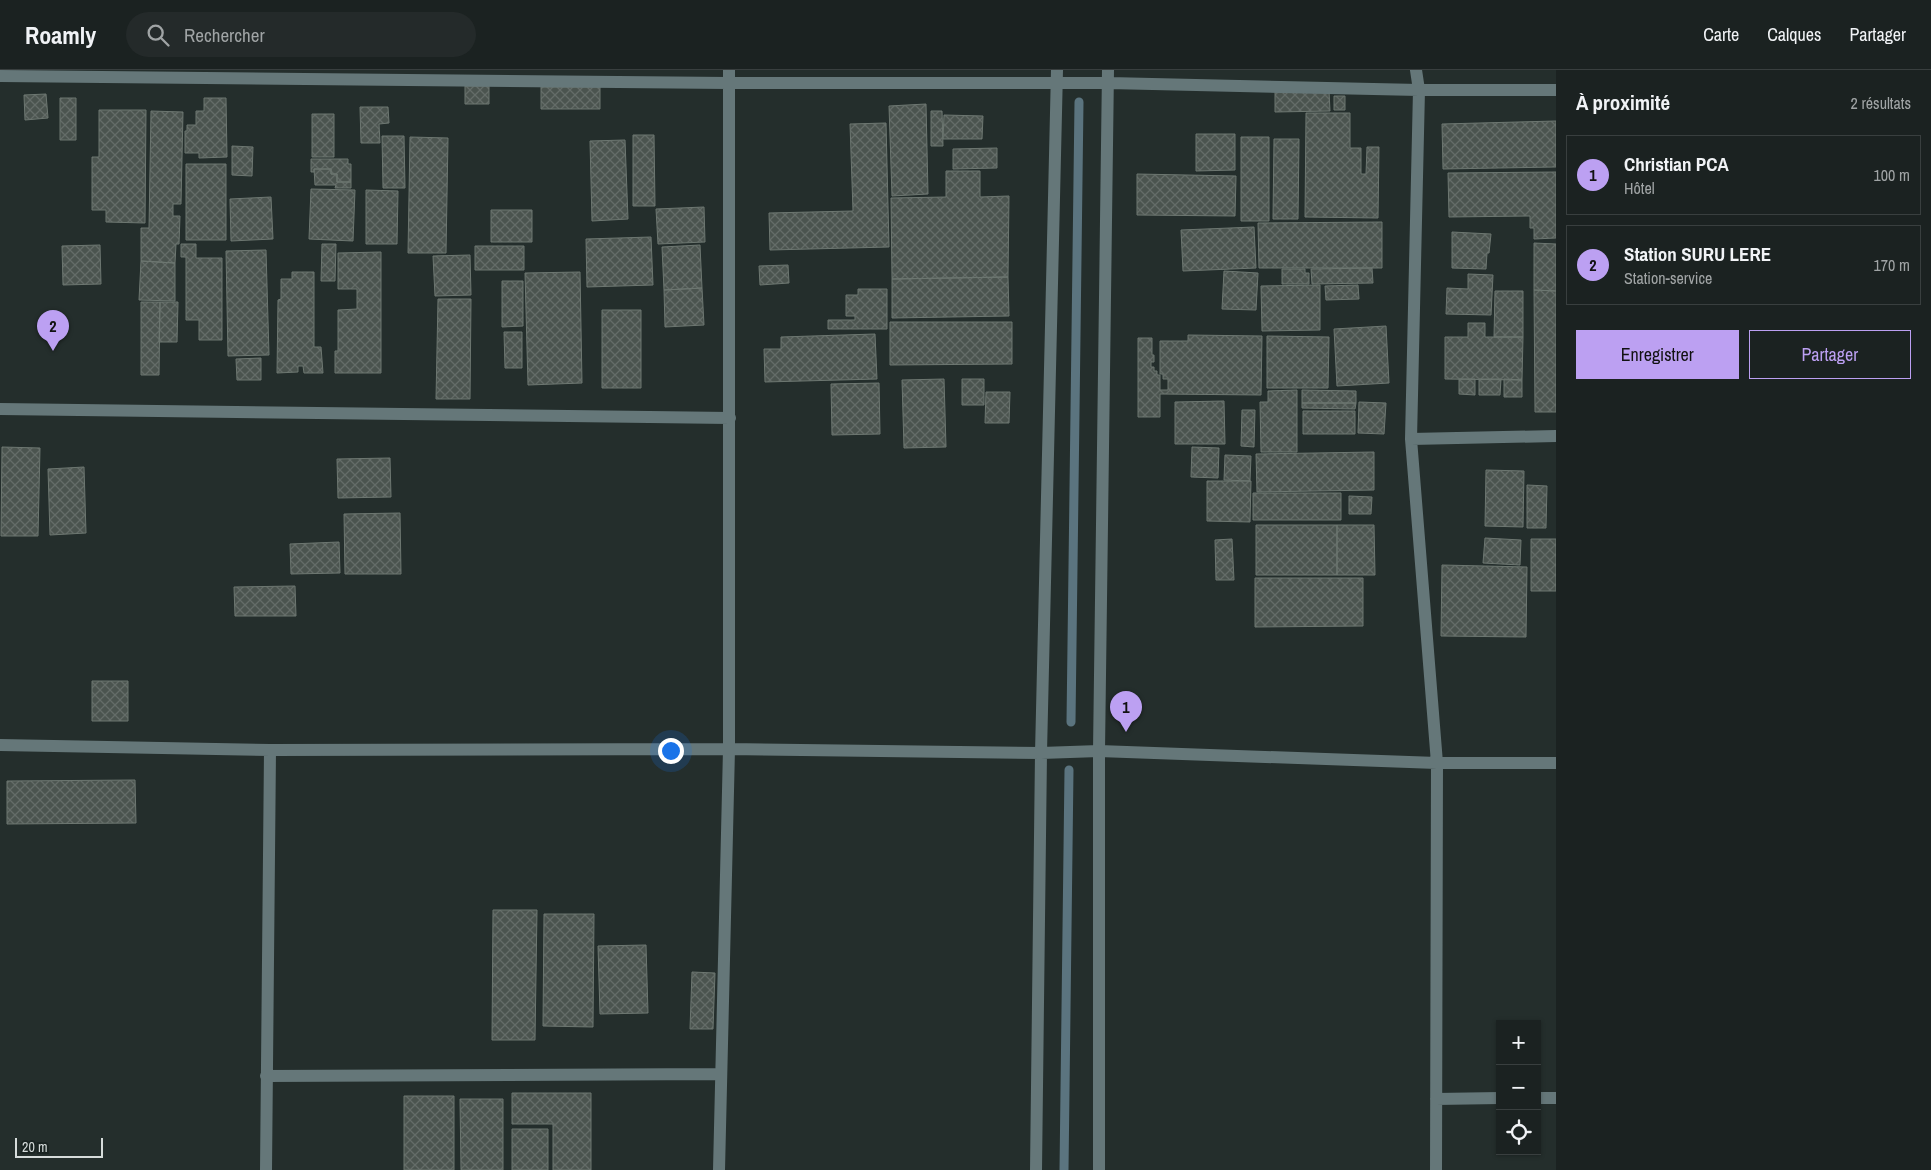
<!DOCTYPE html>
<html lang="fr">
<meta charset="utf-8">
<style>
body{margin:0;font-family:"Archivo Narrow",sans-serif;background:#242a2a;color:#f1f3f6}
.controls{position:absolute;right:15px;bottom:15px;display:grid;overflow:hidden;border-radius:0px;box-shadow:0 1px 4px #0004}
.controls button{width:45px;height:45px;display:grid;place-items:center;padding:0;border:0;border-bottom:1px solid #393f3f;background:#1b2221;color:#f1f3f6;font:25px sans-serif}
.scale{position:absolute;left:15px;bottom:12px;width:88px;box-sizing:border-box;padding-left:5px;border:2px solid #d6dcdb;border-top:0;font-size:14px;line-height:18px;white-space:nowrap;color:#d6dcdb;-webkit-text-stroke:4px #1a2422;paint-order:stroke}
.you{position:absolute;left:670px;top:680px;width:18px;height:18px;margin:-12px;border:4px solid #fff;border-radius:50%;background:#1a73e8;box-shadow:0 0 0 8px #1a73e833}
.badge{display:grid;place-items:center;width:32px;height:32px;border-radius:50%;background:#bca0f2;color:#111;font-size:16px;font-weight:700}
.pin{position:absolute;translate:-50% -41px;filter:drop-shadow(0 1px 2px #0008)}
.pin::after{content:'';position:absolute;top:26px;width:18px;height:15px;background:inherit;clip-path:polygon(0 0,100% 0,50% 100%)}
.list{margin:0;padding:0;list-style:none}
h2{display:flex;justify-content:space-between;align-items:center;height:65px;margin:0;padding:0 20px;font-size:21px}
h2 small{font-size:16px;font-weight:400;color:#a0a4a5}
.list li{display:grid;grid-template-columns:32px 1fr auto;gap:15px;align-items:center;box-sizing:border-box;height:80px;margin:0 10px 10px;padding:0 10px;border:1px solid #393f3f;border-radius:0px}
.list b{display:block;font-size:19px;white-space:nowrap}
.list p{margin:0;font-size:16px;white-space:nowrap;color:#a0a4a5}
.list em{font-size:16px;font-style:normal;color:#a0a4a5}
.actions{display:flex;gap:10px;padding:15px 20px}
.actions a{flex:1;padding:11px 0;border:1px solid #bca0f2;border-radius:0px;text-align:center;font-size:18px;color:#bca0f2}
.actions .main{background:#bca0f2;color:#111}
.icon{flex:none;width:28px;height:28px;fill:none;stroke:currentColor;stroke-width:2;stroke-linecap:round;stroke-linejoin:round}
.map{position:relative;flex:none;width:1556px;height:1100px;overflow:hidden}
header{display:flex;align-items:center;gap:30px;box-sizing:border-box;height:70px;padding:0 25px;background:#1b2221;border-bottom:1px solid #393f3f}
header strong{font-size:24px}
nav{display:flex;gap:28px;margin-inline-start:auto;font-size:18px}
.search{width:350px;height:45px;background:#242a2a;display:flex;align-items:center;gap:12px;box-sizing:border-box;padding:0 18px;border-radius:28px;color:#a0a4a5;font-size:19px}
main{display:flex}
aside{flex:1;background:#1b2221}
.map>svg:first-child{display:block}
</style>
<header>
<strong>Roamly</strong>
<div class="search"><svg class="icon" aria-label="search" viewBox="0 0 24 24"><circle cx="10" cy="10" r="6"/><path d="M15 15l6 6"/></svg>Rechercher</div>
<nav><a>Carte</a><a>Calques</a><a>Partager</a></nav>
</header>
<main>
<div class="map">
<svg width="1556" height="1100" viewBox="0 0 1556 1100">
<defs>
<pattern id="building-cross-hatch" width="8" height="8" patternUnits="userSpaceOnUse" patternTransform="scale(1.25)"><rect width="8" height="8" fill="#4b544f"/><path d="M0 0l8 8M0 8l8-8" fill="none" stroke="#646c68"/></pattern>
</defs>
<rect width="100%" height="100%" fill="#242e2c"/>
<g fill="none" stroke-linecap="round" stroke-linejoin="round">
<path stroke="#5b747f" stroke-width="9" d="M1071 652 1079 32
M1064 1100 1069 700"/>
</g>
<path fill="url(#building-cross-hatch)" stroke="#6d7771" d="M465 16H489V34H465Z
M541 17H600V39H541Z
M1329 21 1330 41 1275 42V22Z
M46 24 48 48 25 50 24 25Z
M1334 26H1345V40H1334Z
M60 28H76V70H60Z
M204 28H226L227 87 199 88V83H185V61H187V55H196V41H204Z
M926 34 928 124 892 126 889 36Z
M360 37H388L389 53 379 54 380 73H361Z
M99 40H146L145 153 106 152V140H92V87H99Z
M151 41 183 42 181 134H173V146H180L179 174H176L175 193 141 191V158H149Z
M931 41H942L943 76H931Z
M1306 43H1350V78H1361V104H1366L1367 77H1379L1378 148 1305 147Z
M312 44H334V87H312Z
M944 45 983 46 982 69H943Z
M1556 51V97L1443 99 1442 54Z
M886 53 889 177 770 180 769 143 853 141 850 54Z
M1196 64H1235V100L1196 101Z
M633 65H654L655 136H633Z
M382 66H404L405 118H383Z
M410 67 448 68 446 183H408Z
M1241 67H1269V151H1241Z
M1274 69H1299L1298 149H1273Z
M625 70 628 149 592 151 590 71Z
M232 76 253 77 252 106 232 105Z
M997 78V98L953 99V79Z
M311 89H348V94H351V112H337V104H331V99H314V102H311Z
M186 94H226V170H186Z
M314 99H331V104H337V112H351V118H335L336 115H315Z
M946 101H980V127L1009 126 1008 207 892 209 891 128 946 127Z
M1556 102V168L1534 169V158H1530V146L1449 147 1448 103Z
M1137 104 1236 106 1235 146 1137 145Z
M311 119 355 120 353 171 309 169Z
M366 120 398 121 397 174H366Z
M271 127 273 169 231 171 230 129Z
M704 137 705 172 658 174 656 139Z
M491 140H532V172H491Z
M1382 152V198H1259L1258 153Z
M1254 157 1256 198 1183 201 1181 160Z
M1452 162 1491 164 1489 183H1487L1486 199 1452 198Z
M651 167 653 215 587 217 586 169Z
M1534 173 1556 174V221L1534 220Z
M181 174H196V188H222V270H199V250H186V187H181Z
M322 174H336L335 211H321Z
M100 175 101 214 63 215 62 176Z
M700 175 702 218 664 220 662 177Z
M475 176H524V200H475Z
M266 180 269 285 228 286 226 181Z
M381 182V303H335V281H338V240L357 239V219H338V183Z
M470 185 471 225 435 226 433 186Z
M141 191 175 193V231L139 230Z
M788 195 789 213 760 215 759 196Z
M1372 198 1373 213 1312 214 1311 199Z
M1282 199H1305V203H1309V214H1282Z
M1224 201 1258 203 1256 240 1222 239Z
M292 202H314V277H321L323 303H304L303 296H298V302L277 303 278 230 281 229V209H292Z
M580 202 582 313 528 315 525 203Z
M1468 204 1493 205 1491 245 1446 244 1447 218 1468 219Z
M1008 207 1009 246 892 248V209Z
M502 211H523V256L502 257Z
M1320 215V260L1262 261 1261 216Z
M1358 215 1359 229 1326 230 1325 216Z
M702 218 704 255 665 257 664 220Z
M858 219H887V259H828V250H855V246H846V225H858Z
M1534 220 1556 221V342H1535Z
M1495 221H1523V267H1494Z
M438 229H471L470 329H436Z
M141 232H160L159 305H141Z
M160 232H178L177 272H159Z
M602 240H641V318H602Z
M890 252H1012V294L890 295Z
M1468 253H1485V267H1523L1522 310 1445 309V267H1468Z
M1386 256 1389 313 1337 316 1334 259Z
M504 262H522V298H505Z
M875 264 877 309 765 312 764 279H781V267Z
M1188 265 1262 266 1261 325 1160 324V347H1138V268H1152V285H1154V292H1151V297H1154V301H1157V305H1160V320H1168V309H1163V304H1160V271H1188Z
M1267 266 1329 267 1328 318H1267Z
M261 288V310H237L236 289Z
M944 309 946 377 904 378 902 310Z
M962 309H984V335H962Z
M1459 309H1475V325L1459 324Z
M1479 309H1501L1500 325H1479Z
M1504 309 1522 310V327H1504Z
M879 313 880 364 832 365 831 314Z
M1297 320V382H1261L1260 332H1268V321Z
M1302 320 1356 321V333H1302Z
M986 322H1010L1009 353H985Z
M1224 331 1225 374H1175V332Z
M1359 332 1386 333 1384 364 1358 363Z
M1302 333H1356L1355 339 1302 338Z
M1242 340H1255L1254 377 1241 376Z
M1303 341H1355V364H1303Z
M2 377 40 378 38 466H1Z
M1192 377 1219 378 1218 408 1191 407Z
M1374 382V420L1257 422 1256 384Z
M1225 385 1251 386 1250 411 1224 410Z
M390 388 391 427 338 428 337 389Z
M84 397 86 463 50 465 48 399Z
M1486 400 1524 401 1523 457 1485 456Z
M1207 411H1251L1250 452 1207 451Z
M1527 415 1547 416 1546 458H1527Z
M1253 423H1341V450H1253Z
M1349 426 1372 427 1371 444H1349Z
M400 443 401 504H345L344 444Z
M1256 455H1337V505H1256Z
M1337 455H1374L1375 505H1337Z
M1485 468 1521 470 1520 495 1483 493Z
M1232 469 1234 510H1216L1215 470Z
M1531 469H1556V521H1531Z
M339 472 340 503 291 504 290 474Z
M1442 495 1527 497 1526 567 1441 566Z
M1255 508H1363V556L1255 557Z
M295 516 296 546H235L234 517Z
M92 611H128V651H92Z
M135 710 136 753 7 754V711Z
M493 840H537L535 970H492Z
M544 844H594L593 957 543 956Z
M646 875 648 943 600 944 598 876Z
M692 902 715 903 713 959H690Z
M512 1023H591V1100H553V1054H512Z
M404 1026H454V1100H404Z
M460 1029H503V1100H461Z
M512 1059H548V1100H512Z"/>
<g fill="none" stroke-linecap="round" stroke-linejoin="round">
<path stroke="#657779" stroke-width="12" d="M1416 0 1419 20 1411 369 1437 693 1436 1100
M0 6 728 13H1109L1419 20H1556
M0 339 730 348
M1411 369 1556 366
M0 675 270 680 729 679 1041 683 1099 681 1437 693H1556
M266 1006 720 1004
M1537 1028H1556
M1436 1029 1500 1028
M266 1100 270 680
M719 1100 729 679V0
M1036 1100 1041 683 1057 0
M1099 1100V681L1108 0"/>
</g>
</svg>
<div class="controls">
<button>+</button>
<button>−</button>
<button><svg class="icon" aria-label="locate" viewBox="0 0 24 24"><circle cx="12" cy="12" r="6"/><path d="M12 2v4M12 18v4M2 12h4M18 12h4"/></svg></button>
</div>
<div class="scale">20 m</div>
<div class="you"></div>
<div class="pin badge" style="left:1126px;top:662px">1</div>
<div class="pin badge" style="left:53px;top:281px">2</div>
</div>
<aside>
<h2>À proximité<small>2 résultats</small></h2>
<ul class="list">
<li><span class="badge">1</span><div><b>Christian PCA</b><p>Hôtel</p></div><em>100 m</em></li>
<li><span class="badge">2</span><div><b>Station SURU LERE</b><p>Station-service</p></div><em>170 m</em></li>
</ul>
<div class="actions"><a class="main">Enregistrer</a><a>Partager</a></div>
</aside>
</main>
